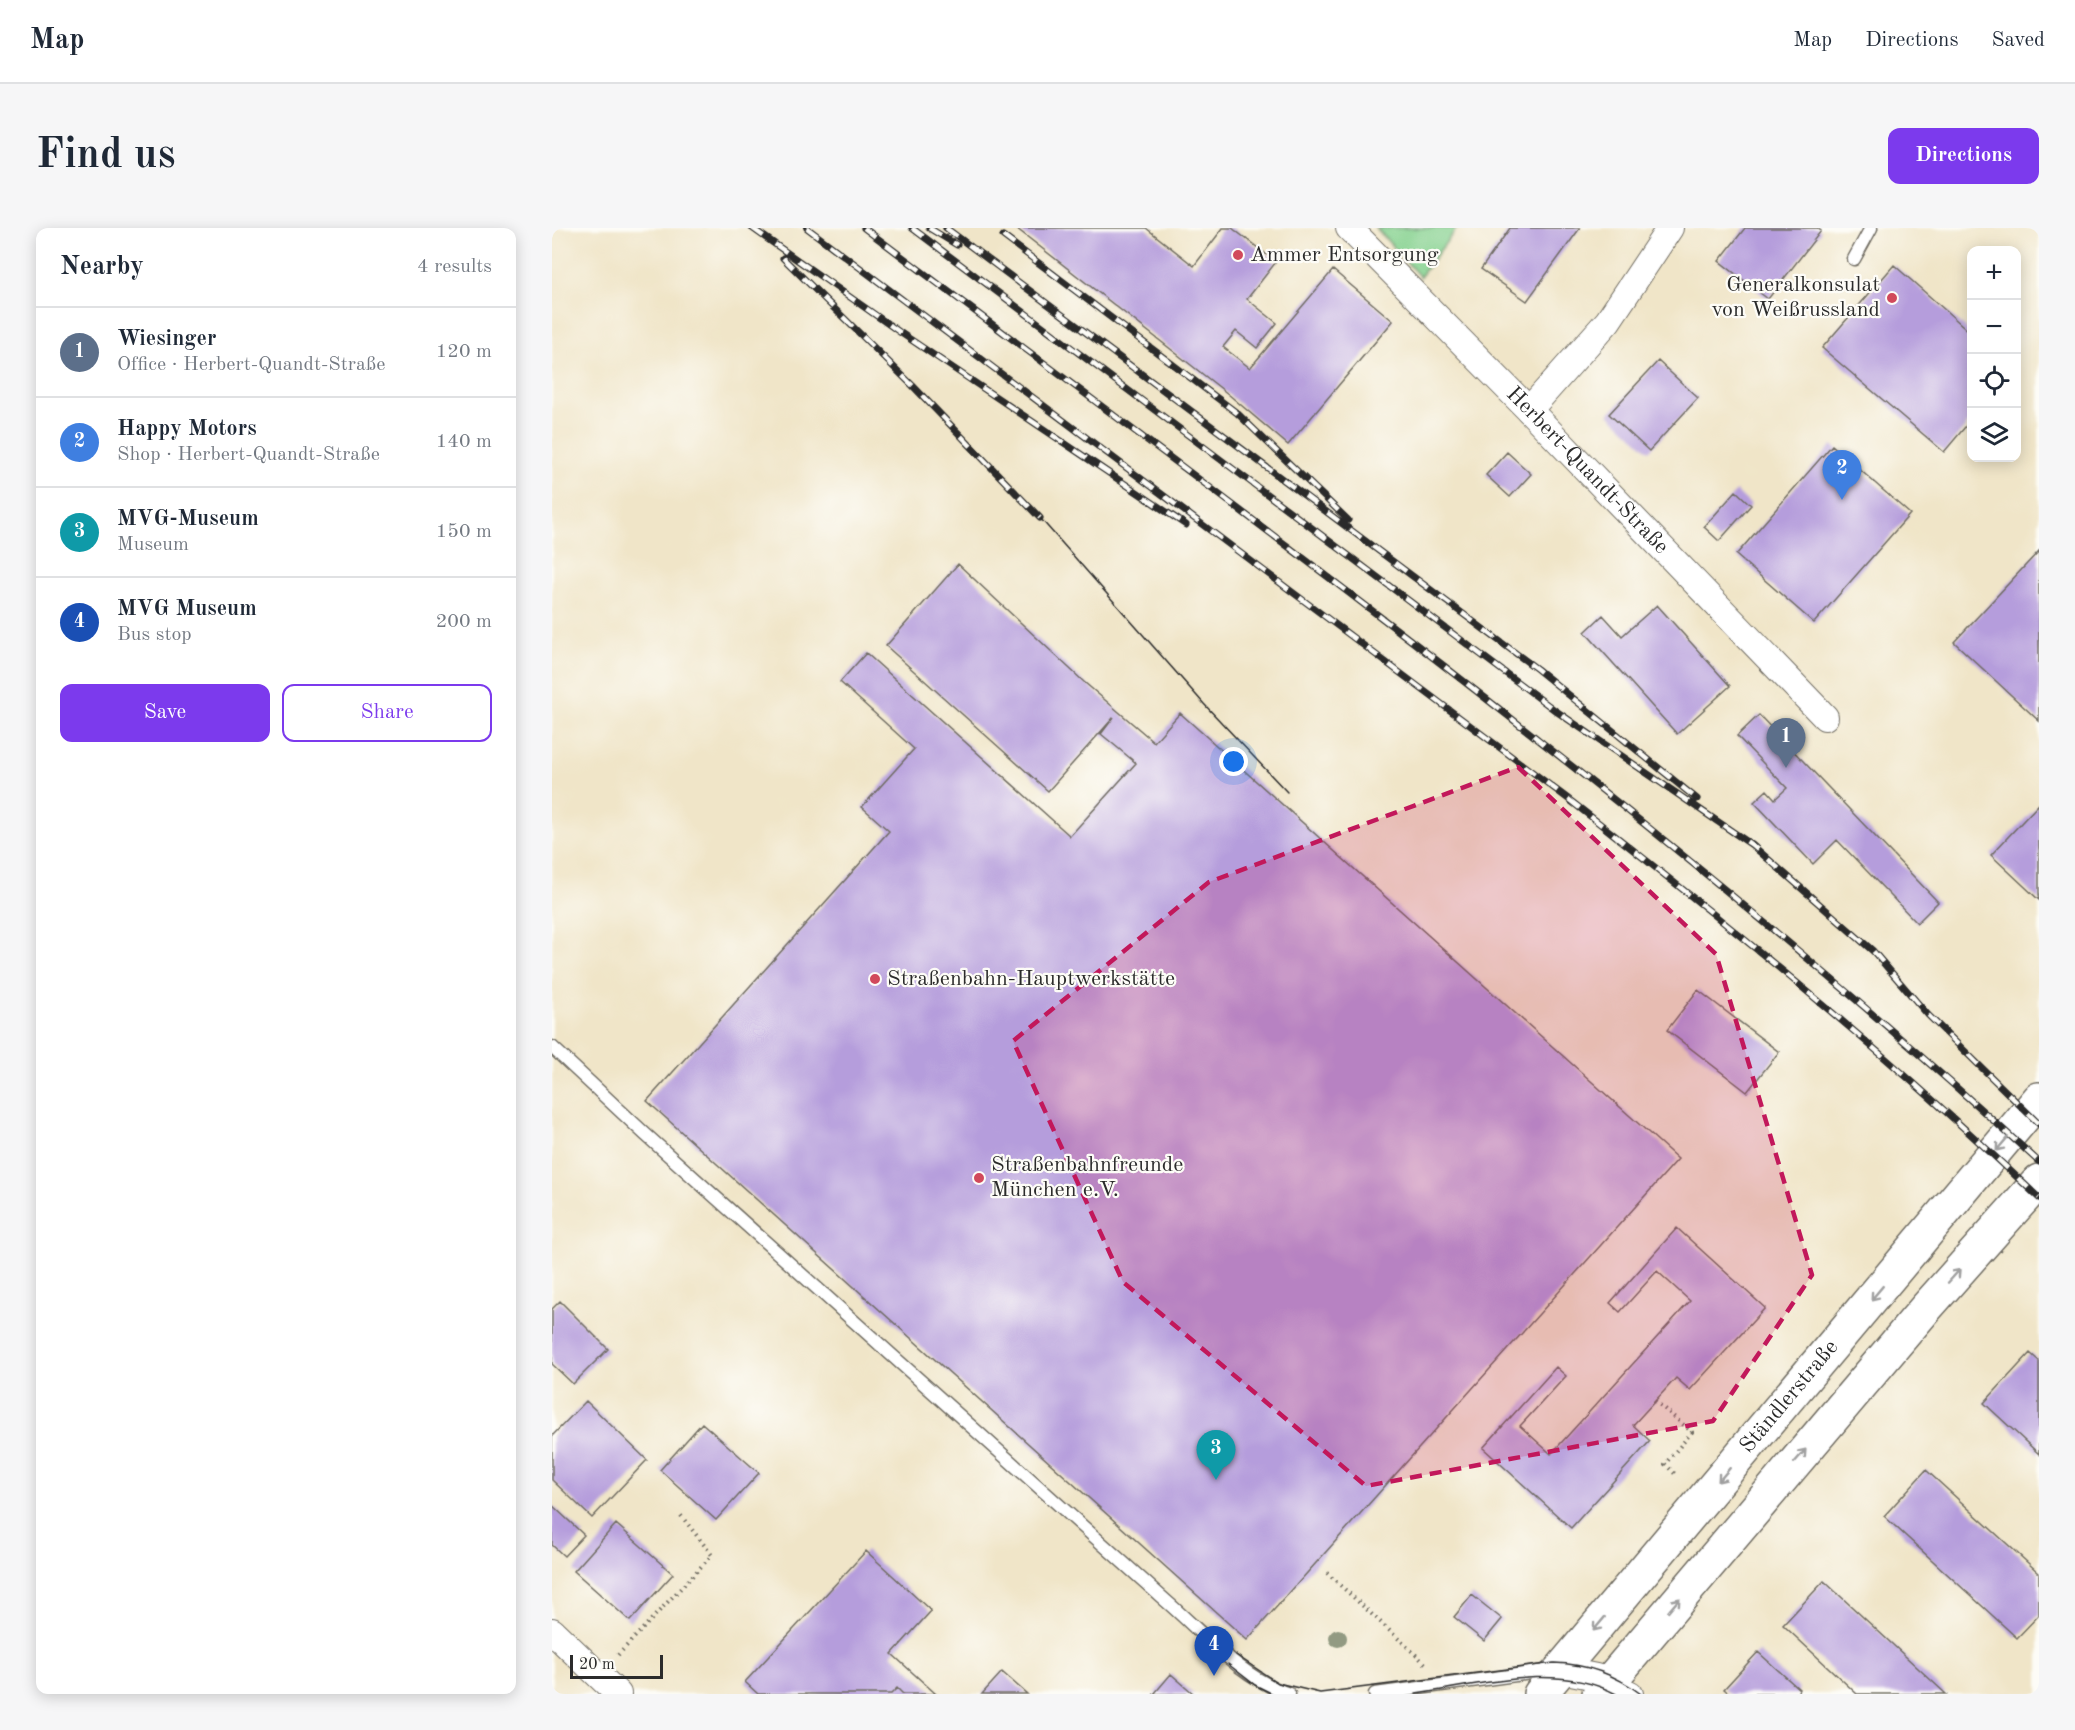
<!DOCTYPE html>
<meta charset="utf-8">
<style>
body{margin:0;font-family:"Old Standard TT",serif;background:#f6f6f7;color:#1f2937}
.controls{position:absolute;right:18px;top:18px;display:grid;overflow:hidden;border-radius:12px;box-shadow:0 3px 15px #0003}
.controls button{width:54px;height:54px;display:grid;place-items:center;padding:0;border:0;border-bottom:2px solid #e0e1e3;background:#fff;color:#1f2937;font:30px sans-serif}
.scale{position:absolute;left:18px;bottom:15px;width:93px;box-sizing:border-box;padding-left:6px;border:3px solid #2b2b2b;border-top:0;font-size:16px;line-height:21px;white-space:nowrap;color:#2b2b2b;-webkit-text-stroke:4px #fdfcf7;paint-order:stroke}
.you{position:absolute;left:682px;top:534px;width:21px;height:21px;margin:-15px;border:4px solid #fff;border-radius:50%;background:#1a73e8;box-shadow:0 0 0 9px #1a73e833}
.badge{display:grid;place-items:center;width:39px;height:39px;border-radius:50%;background:#7c3aed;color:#fff;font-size:20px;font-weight:700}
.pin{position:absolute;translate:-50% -50px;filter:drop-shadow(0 2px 3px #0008)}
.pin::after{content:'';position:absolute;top:32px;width:21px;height:18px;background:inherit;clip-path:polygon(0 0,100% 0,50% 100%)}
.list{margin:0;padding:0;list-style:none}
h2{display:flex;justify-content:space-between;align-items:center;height:78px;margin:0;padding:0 24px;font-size:26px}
h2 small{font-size:20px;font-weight:400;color:#747a83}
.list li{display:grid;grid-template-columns:39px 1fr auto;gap:18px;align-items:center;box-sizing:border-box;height:90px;padding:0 24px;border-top:2px solid #e0e1e3}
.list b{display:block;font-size:22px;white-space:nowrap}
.list p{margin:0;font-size:20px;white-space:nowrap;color:#747a83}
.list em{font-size:20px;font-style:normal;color:#747a83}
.actions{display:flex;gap:12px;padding:18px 24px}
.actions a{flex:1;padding:14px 0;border:2px solid #7c3aed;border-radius:12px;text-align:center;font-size:21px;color:#7c3aed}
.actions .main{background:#7c3aed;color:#fff}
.icon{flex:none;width:33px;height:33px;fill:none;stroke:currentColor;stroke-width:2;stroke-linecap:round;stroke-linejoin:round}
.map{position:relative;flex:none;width:1487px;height:1466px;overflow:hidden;border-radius:12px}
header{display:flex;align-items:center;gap:36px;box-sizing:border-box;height:84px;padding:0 30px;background:#fff;border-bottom:2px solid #e0e1e3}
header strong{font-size:28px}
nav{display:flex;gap:33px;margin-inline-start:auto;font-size:21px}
.intro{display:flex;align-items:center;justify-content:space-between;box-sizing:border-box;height:144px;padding:0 36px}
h1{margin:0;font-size:42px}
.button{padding:15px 27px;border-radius:12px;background:#7c3aed;color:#fff;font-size:21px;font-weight:700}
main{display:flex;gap:36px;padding:0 36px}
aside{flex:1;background:#fff;border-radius:12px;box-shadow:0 3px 15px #0003}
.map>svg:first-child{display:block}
</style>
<header>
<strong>Map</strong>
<nav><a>Map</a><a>Directions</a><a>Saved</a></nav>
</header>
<div class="intro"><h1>Find us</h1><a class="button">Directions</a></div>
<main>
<aside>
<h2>Nearby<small>4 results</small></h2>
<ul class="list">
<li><span class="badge" style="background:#5c6f8a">1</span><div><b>Wiesinger</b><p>Office · Herbert-Quandt-Straße</p></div><em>120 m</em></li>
<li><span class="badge" style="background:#3f7fe0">2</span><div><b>Happy Motors</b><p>Shop · Herbert-Quandt-Straße</p></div><em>140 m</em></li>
<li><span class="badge" style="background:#0f9aa8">3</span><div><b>MVG-Museum</b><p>Museum</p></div><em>150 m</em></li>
<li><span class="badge" style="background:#1a4fb4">4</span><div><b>MVG Museum</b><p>Bus stop</p></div><em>200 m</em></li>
</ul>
<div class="actions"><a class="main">Save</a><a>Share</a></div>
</aside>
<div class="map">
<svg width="1487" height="1466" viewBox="0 0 1487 1466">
<rect width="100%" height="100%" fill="#fdfcf7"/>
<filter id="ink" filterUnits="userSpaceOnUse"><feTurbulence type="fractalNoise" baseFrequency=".0167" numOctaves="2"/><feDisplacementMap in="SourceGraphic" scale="12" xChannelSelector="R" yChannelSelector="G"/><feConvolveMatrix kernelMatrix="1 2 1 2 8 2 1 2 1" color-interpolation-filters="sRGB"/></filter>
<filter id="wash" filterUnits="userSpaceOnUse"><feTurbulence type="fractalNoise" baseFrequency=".008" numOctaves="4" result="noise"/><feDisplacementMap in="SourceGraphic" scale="24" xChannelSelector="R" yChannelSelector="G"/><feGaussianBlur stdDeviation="1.35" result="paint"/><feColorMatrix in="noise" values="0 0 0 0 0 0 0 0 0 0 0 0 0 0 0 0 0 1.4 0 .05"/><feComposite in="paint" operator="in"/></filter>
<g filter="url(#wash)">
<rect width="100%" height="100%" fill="#f0e5c8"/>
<path fill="#86d290" stroke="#587e5e" stroke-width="1.5" d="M824 0H905L868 49Z"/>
<g id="blocks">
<path fill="#b59ddc" d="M464 0H594L642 38 671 0H680L724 34 695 71 725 95 705 120 684 103 671 119 698 140 781 42 841 93 736 217 676 166Z
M958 0H1028L975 73 929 41Z
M1193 0H1265L1269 3 1216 71 1167 33Z
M1342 37 1419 105V192L1392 224 1270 120Z
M1106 133 1146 170 1097 223 1057 186Z
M1280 217 1358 286 1262 395 1184 327Z
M955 224 979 246 958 269 934 247Z
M1184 263 1199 277 1167 313 1152 299Z
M1487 323V493L1402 414Z
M406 336 532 454 602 514 628 485 1126 931 695 1412 95 873 337 603 310 579 362 521 288 454 314 425 518 608 584 535 549 506 562 489 496 563 334 418Z
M1105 377 1178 458 1125 506 1033 404 1051 387 1070 408Z
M1207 487 1386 674 1365 695 1285 612 1261 636 1202 574 1215 562 1223 571 1235 560 1185 508Z
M1487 576V672L1439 627Z
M1146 762 1227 824 1195 864 1115 802Z
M1125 1000 1213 1080 1138 1162 1124 1150 1081 1197 1098 1213 1019 1300 931 1220 1004 1139 1014 1148 968 1198 999 1226 1138 1073 1105 1043 1068 1084 1058 1075Z
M8 1073 56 1121 21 1156 0 1136V1081Z
M1478 1125 1487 1133V1226L1432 1175Z
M34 1173 95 1232 40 1290 0 1252V1208Z
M150 1195 207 1245 164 1292 108 1242Z
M1374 1242 1487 1345V1387L1465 1410 1332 1288Z
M0 1277 32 1307 12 1328 0 1317Z
M64 1296 121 1346 78 1393 22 1343Z
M314 1323 379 1383 340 1426 384 1466H351L345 1460 339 1466H206L193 1454Z
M1272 1353 1394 1466H1305L1231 1397Z
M920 1367 950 1391 932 1413 902 1389Z
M1206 1424 1247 1461 1245 1466H1178L1172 1461Z
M450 1444 475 1466H430Z
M619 1446 642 1466H602Z"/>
</g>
</g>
<g filter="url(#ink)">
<use href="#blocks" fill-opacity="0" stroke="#706c62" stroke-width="1.5"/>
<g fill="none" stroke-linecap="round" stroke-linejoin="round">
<defs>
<path id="service" d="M1302 31 1319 0
M0 819 93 906 614 1373C651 1405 689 1450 737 1466
M823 1466 1001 1442"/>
<g id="minor">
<path id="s1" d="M797 0 977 182 1273 489"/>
<path d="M977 182 1056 93 1118 0"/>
<path d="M0 1403 66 1466"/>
<path d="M1009 1442 1044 1449 1078 1466"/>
</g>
<g id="secondary">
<path id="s2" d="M988 1466 1487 871"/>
<path d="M1047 1466 1374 1080 1487 953"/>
</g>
</defs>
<use href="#service" stroke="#706c62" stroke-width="15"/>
<use href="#minor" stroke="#706c62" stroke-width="28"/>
<use href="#secondary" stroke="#706c62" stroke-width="36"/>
<path stroke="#706c62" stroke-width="4" stroke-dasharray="1.5 4.5" stroke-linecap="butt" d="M1103 1173 1140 1204 1113 1236 1125 1248
M775 1345 876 1438
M66 1427 160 1327 127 1285"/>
<use href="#service" stroke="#fff" stroke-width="12"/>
<use href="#minor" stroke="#fff" stroke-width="26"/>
<use href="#secondary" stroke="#fff" stroke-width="33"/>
<path stroke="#2b2b2b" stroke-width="1.5" d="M488 290 652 476 735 564
M684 1427 726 1455 768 1465 1002 1435C1035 1436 1063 1446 1089 1466
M676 1436 703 1457 721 1466
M864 1466C927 1457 1005 1434 1064 1466"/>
<defs>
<path id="rail" d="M200 0 349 105 634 297
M255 0 1015 570C1178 697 1337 827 1487 970
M312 0C712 301 1118 595 1487 934
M360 0 1004 483 1200 617 1321 723 1376 787 1487 896
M377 0 405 17
M394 0 985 441 1145 571
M451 8 685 185 796 292
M231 30 361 158 488 290"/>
</defs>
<use href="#rail" stroke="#2b2b2b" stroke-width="7"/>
<use href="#rail" stroke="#fdfcf7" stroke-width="4.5" stroke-dasharray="14" stroke-linecap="butt"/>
</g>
<circle fill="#929a82" cx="786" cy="1410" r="9"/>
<defs><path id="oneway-shaft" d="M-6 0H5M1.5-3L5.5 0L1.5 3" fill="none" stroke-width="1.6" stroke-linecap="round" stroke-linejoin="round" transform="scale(1.5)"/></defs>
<g stroke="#a0a0a0">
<use href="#oneway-shaft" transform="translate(1450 916) rotate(130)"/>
<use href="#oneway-shaft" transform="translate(1402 1048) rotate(-48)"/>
<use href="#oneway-shaft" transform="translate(1325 1065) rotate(130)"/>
<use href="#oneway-shaft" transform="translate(1248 1228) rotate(-49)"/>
<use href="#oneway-shaft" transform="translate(1172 1247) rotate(130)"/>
<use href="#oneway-shaft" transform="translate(1122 1377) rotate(-50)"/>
<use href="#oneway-shaft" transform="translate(1047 1396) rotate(130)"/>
</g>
</g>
<path fill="#c2185b" fill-opacity="0.2" stroke="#c2185b" stroke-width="4.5" stroke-dasharray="12 8" stroke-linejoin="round" d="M966 539 1164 726 1260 1047 1161 1193 814 1258 571 1054 461 813 657 654Z"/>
<g fill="#d1495b" stroke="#fdfcf7" stroke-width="2">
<circle cx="686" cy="27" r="6"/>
<circle cx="1340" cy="70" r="6"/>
<circle cx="323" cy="751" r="6"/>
<circle cx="427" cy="950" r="6"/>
</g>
<g text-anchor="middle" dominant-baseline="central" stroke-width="4.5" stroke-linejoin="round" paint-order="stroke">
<g font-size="22" fill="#2b2b2b" stroke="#fdfcf7" text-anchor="start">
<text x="698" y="27">Ammer Entsorgung</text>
<text x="1328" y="57" text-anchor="end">Generalkonsulat<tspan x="1328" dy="25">von Weißrussland</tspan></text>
<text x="335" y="751">Straßenbahn-Hauptwerkstätte</text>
<text x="439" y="937">Straßenbahnfreunde<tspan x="439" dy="25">München e.V.</tspan></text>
</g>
<g font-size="22" fill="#2b2b2b" stroke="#fdfcf7">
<text stroke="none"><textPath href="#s1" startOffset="340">Herbert-Quandt-Straße</textPath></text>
<text stroke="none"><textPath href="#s2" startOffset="388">Ständlerstraße</textPath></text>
</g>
</g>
</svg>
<div class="controls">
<button>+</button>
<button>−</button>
<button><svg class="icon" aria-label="locate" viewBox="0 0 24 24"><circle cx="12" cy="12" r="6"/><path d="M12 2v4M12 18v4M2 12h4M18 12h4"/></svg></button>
<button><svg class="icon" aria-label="layers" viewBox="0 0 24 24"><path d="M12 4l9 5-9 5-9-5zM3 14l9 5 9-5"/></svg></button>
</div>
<div class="scale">20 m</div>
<div class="you"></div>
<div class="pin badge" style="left:1234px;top:540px;background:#5c6f8a">1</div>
<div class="pin badge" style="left:1290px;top:272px;background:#3f7fe0">2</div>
<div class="pin badge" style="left:664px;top:1252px;background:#0f9aa8">3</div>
<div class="pin badge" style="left:662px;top:1448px;background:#1a4fb4">4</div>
</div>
</main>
